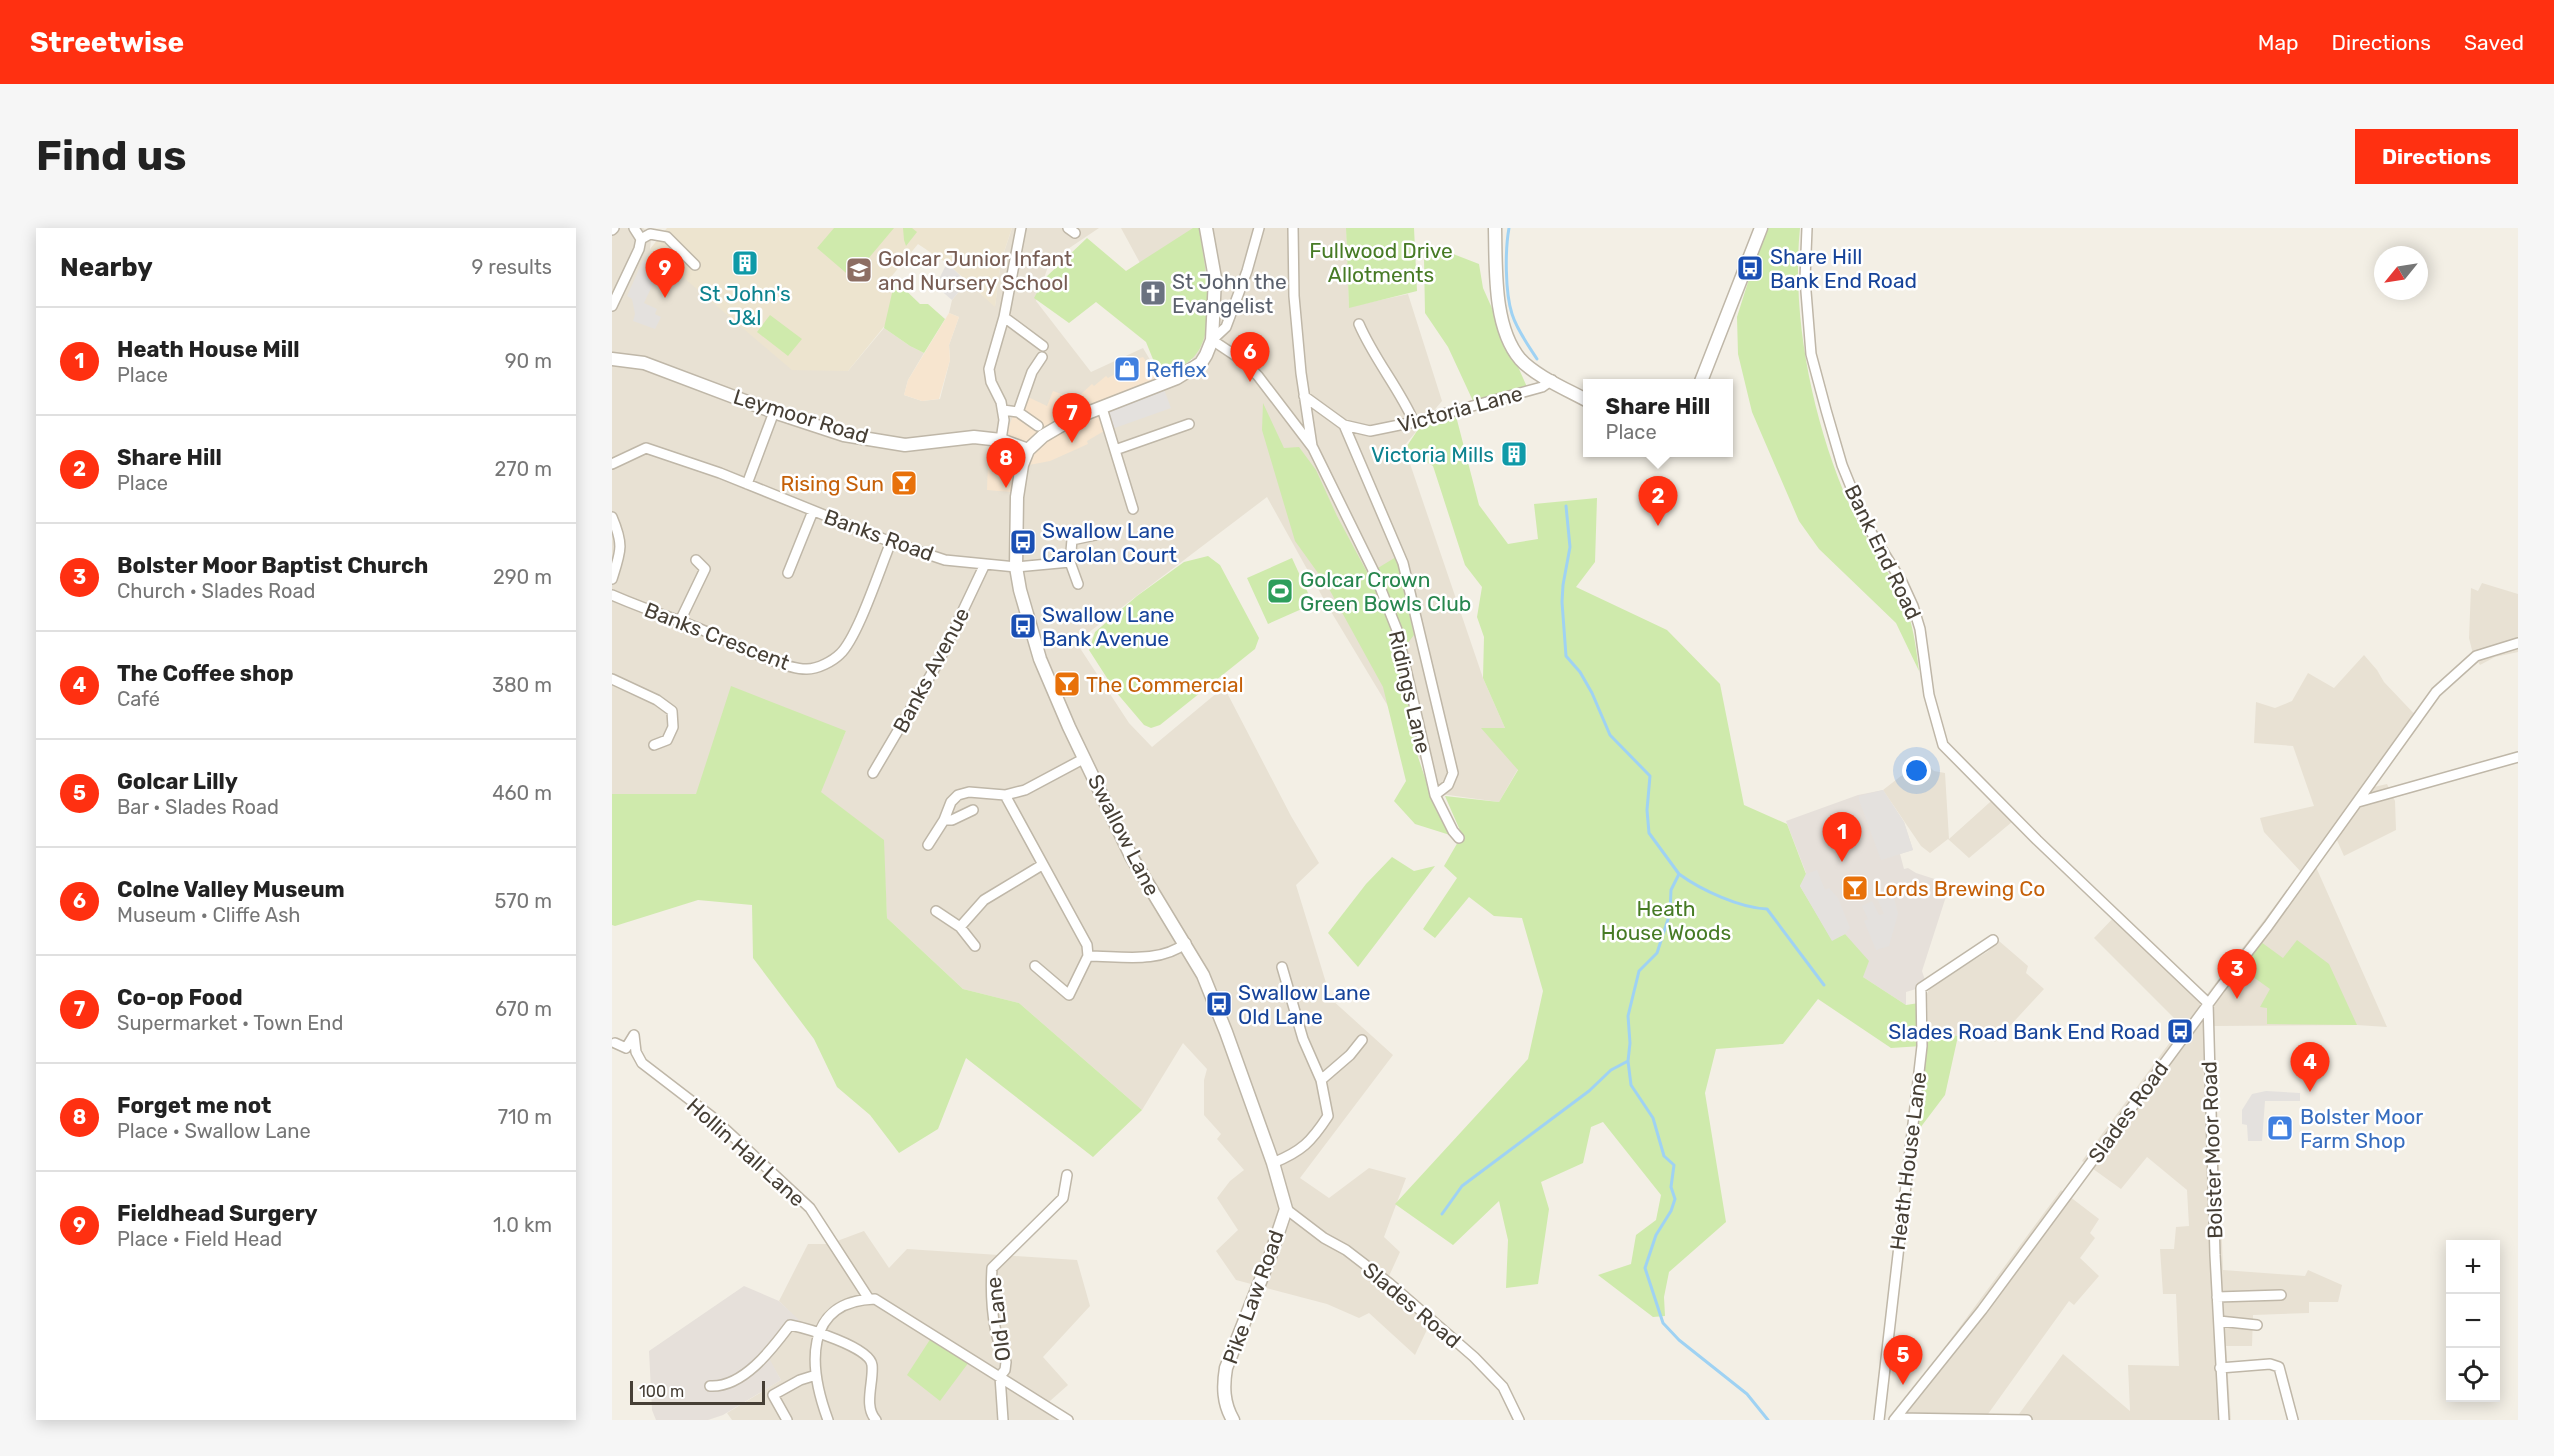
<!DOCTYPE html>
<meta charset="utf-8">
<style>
body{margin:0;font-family:Rubik,sans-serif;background:#f6f6f6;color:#222}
.controls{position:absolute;right:18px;bottom:18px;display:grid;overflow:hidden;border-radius:0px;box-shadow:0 3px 15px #0003}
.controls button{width:54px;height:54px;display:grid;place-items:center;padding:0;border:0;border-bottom:2px solid #e0e0e0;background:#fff;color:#222;font:30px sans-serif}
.compass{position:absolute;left:1762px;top:18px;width:54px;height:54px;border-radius:50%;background:#fff;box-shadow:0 3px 15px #0003;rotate:240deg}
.scale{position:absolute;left:18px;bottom:15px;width:135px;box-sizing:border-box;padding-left:6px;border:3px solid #463f35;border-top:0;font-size:16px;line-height:21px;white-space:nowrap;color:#463f35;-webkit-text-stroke:4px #fff;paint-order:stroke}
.you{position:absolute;left:1305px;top:543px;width:21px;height:21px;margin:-15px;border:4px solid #fff;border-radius:50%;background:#1a73e8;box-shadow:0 0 0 9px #1a73e833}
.badge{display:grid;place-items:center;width:39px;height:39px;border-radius:50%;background:#ff3011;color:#fff;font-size:20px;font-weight:700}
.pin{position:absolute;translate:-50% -50px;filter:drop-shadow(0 2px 3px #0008)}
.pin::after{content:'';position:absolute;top:32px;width:21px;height:18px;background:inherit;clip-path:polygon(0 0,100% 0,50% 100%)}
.popup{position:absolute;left:971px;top:151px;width:150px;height:78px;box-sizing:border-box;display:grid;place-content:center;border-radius:0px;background:#fff;filter:drop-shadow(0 2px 4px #0005);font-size:20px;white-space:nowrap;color:#767676}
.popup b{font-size:22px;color:#222}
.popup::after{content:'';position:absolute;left:50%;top:100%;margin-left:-12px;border:12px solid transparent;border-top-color:#fff}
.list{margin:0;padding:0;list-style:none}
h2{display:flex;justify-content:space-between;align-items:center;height:78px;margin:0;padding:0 24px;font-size:26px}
h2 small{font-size:20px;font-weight:400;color:#767676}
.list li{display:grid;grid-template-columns:39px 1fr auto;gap:18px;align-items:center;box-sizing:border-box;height:108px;padding:0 24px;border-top:2px solid #e0e0e0}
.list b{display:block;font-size:22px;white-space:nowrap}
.list p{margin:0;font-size:20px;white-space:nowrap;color:#767676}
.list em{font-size:20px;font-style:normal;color:#767676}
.icon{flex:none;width:33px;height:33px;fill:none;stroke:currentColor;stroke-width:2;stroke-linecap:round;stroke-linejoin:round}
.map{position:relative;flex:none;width:1906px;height:1192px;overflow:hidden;border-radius:0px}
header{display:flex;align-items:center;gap:36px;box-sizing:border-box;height:84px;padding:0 30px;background:#ff3011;color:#fff}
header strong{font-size:28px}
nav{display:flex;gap:33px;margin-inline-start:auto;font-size:21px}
.intro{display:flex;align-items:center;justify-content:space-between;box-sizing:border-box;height:144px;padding:0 36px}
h1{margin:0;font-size:42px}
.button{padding:15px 27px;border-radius:0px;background:#ff3011;color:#fff;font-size:21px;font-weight:700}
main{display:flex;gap:36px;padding:0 36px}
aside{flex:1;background:#fff;border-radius:0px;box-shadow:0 3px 15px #0003}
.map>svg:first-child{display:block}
</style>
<header>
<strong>Streetwise</strong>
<nav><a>Map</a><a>Directions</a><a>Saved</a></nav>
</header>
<div class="intro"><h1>Find us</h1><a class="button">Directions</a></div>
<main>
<aside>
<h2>Nearby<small>9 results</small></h2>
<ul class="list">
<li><span class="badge">1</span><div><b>Heath House Mill</b><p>Place</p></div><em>90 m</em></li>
<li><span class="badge">2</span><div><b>Share Hill</b><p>Place</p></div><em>270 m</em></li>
<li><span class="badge">3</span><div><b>Bolster Moor Baptist Church</b><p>Church · Slades Road</p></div><em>290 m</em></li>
<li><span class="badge">4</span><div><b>The Coffee shop</b><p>Café</p></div><em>380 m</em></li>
<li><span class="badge">5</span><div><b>Golcar Lilly</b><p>Bar · Slades Road</p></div><em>460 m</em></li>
<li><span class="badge">6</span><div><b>Colne Valley Museum</b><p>Museum · Cliffe Ash</p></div><em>570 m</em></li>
<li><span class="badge">7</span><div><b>Co-op Food</b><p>Supermarket · Town End</p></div><em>670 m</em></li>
<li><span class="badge">8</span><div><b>Forget me not</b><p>Place · Swallow Lane</p></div><em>710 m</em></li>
<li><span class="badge">9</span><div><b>Fieldhead Surgery</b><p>Place · Field Head</p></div><em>1.0 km</em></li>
</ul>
</aside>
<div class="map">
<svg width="1906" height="1192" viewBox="0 0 1906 1192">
<rect width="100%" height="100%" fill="#f3efe5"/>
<path fill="#e8e1d3" d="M0 0H31L36 4 39 11 38 21 236 143 272 100 298 118 312 125 296 152 292 167 310 173 328 171 338 132 337 117 347 89 337 85 340 72 355 54 383 78 389 33 400 0H487L438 33 424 73 479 144 531 120 553 157 584 138 509 0H734L737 79 796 66 830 173 792 218 871 450 893 500 906 541 887 574 829 566 715 377 655 269 464 414 517 495 540 519 612 459 679 588 707 635 684 657 719 771 781 827 688 950 717 970 757 940 794 950 772 1009 788 1024 777 1048 820 1091 803 1127 757 1085 747 1090 715 1076 624 1052 604 1023 626 1002 605 970 618 953 632 942 605 911 609 906 592 887V852L595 841 571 815 530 882 407 775 351 761 275 690 271 612 208 564 234 503 84 566H0Z
M1870 355 1906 366V424L1883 429 1868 437 1861 426 1857 410 1859 360 1866 363Z
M1752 427 1765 442 1772 454 1810 494 1762 559 1775 556 1783 573 1784 602 1732 628 1724 610 1704 639 1775 799 1745 797 1602 798 1611 1042 1693 1048 1696 1042 1730 1057 1726 1074H1697V1085L1641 1087 1640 1118H1614L1619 1192H1279L1449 962 1487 991 1478 1005 1483 1010 1468 1030 1487 1048 1462 1077 1457 1073 1376 1186H1407L1451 1126 1518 1183 1516 1137 1567 1138 1564 1066H1551L1548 1021H1562L1564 999 1577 998 1575 962 1535 929 1509 961 1470 933 1570 798 1482 710 1508 683 1595 766 1689 644 1652 604 1648 590 1702 578 1681 518 1642 515 1644 474 1663 480 1680 473 1696 445 1722 460Z
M1316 537 1322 543 1333 545 1337 611 1387 566 1407 588 1357 630 1336 611 1318 625 1309 618 1271 562 1289 548Z
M1387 713 1416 738 1414 745 1432 761 1383 814 1316 803 1315 766 1319 758 1375 724Z
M252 1003 277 1040 295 1021 465 1032 478 1078 431 1129 456 1157 429 1181 446 1192H120L115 1185 169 1152 157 1132 187 1093 167 1073 196 1016H217Z"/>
<path fill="#f7e5cf" d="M337 85 347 89 337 117 338 132 327 171 310 173 292 167 296 152Z
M531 129 553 158 487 185 492 203 475 213 476 216 438 233 417 237 400 264 375 262 376 234H386L385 226 401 188 416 169 435 178 441 163 466 172 470 170 468 167 480 156 482 158 494 148 496 150 510 142 509 139 517 133Z"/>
<path fill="#e6e0da" d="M1271 562 1292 594 1301 622 1288 626 1292 641 1296 640 1304 645 1338 656 1310 743 1313 752 1304 761 1294 764V777L1251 749 1233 706 1220 713 1188 658 1194 645 1174 593 1246 567Z
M132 1058 167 1073 187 1092 158 1132 169 1152 111 1187 96 1192H44L40 1182 37 1123Z"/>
<path fill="#ede4cf" d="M55 0H400L389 33 383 79 336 36 306 16 279 49 283 52 275 95 236 143 180 142 38 21Z"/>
<path fill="#cfeaac" d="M222 0H282L240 50 205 20Z
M291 0H300L305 4 294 18 292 12Z
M581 0H587C592 36 611 114 573 136 565 141 555 143 547 146L534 114 484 74 457 95 422 70 433 50 475 10 514 43Z
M734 0H802L805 63 737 80Z
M1153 0H1188C1179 89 1201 194 1237 276 1252 310 1275 339 1291 372 1301 394 1304 419 1307 443L1284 395 1207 321 1187 293 1140 184 1126 126 1125 89Z
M836 24 867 36 871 60 915 159 861 173 836 119 813 85 812 30Z
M283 52 308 76H316L333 91 312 125 298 118 272 100Z
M158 87 190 111 176 128 145 104Z
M651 175 672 220 687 219 704 242 725 288 756 346 784 329 802 407 788 425 806 529 824 582 838 607 803 596 782 573 794 553 771 459 716 359 683 313 650 202Z
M844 188 867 277 896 316 926 311 922 276 985 270 983 334 964 359 1055 402 1108 456 1132 577 1175 596 1194 646 1188 658 1220 712 1233 706 1257 733 1251 749 1294 777 1307 775 1310 818 1279 820 1206 771 1171 816 1104 821 1093 865 1114 994 1057 1044 1052 1069 1053 1088 1041 1089 986 1047 1019 1036 1024 1007 1044 992 1049 967 991 894 979 899 971 935 929 954 937 981 926 1056 894 1060 896 1012 887 973 841 1017 783 976 916 831 931 763 910 690 882 688 857 669 823 710 811 701 845 650 832 638 850 607 833 568 887 574 906 542 869 500H893L871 450 872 409 865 389 870 359 853 337 821 238 793 221 807 200Z
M596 328 608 337 647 410 643 421 548 497 539 500 532 497 504 464 477 422 483 404 525 368 572 334Z
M680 330 701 376 656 396 635 350Z
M119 458 234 503 209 564 272 612 275 690 351 761 407 775 530 882 481 929 354 830 326 901 287 925 258 887 225 859 202 811 141 730 140 677 86 672 3 698 0 697V566H84Z
M780 629 802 643 823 638 746 739 716 705 754 656Z
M1685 712 1717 736 1745 797 1655 796V780L1648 779 1658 761 1630 741 1649 714 1671 730Z
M1316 803 1346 808 1333 867 1305 904Z
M319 1110 357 1134 328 1173 295 1147Z"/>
<path fill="#e4e1de" d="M31 32 48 41 32 75 45 81 43 86 49 89 43 101 21 93 23 86 20 71 15 68Z
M335 35 355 54 340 72 326 60 328 49Z
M550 156 559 180 500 201 492 179Z
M1271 562 1292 594 1301 622 1269 632 1247 572V568Z
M1205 642 1213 662 1217 660 1226 670 1238 700 1233 706 1220 713 1188 658 1194 646Z
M1271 667 1272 672 1282 670 1286 686 1277 718 1264 722 1252 693 1256 691 1250 678 1260 673 1267 687 1272 686 1265 670Z
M1654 863 1688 865V873H1653L1650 913H1636L1635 897 1630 896V882L1640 866Z"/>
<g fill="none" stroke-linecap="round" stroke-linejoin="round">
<path stroke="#9fd2f3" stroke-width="3" d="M897 0C893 22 893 64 900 86 905 102 916 117 925 131
M954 278 958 319 951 357 950 374 954 428 968 444 980 465 998 507 1038 548 1035 582 1037 605 1067 646 1059 662 1058 685 1045 725 1027 743 1016 788 1018 815 1016 833 1019 857 1041 890 1052 928 1062 937 1059 959 1063 971 1059 983 1044 1007 1033 1040 1051 1095 1067 1112 1135 1166 1156 1192
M1067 646C1089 662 1128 680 1155 681L1212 757
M830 986 850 958 977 863 999 842 1016 833"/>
<defs>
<path id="minor" d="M456 0 463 5
M647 0 635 43 614 99 600 112 630 132 646 148 701 220 762 344 785 402 823 567 841 603 847 610
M681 0 682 68 689 145 700 218
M1195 0 1193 51 1199 126 1214 182 1230 237 1254 296 1290 354 1301 378 1308 401 1317 467 1331 517 1425 612 1596 775
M0 2 2 0
M29 11 38 6 55 9 83 37
M0 78 27 21 29 11 22 0
M392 89 431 118
M747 96C762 131 787 160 802 194
M692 168 732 197 758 203 802 194 930 159 940 152
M490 180 521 281
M391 182 406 184 426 198
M406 184 420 144 430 129
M732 197 791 335 841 545 836 557 823 567
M389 212 392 192 389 174 379 154 377 141 392 89 409 0
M503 222 577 196
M0 236 34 220 108 245 279 314 333 332 404 339 458 334 466 356
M135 256 162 184
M0 289C12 317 9 323 0 351
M458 334 460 312 493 305
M176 345 201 283
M0 367C23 377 45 385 68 393 99 403 167 442 195 441 206 441 221 433 228 426 246 409 268 340 279 314
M68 393 93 341 84 332
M0 451 45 472 60 483 61 499 55 512 42 517
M261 545 327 433 373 336
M393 567 413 562 473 530
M1746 574 1906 529
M332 592H340L361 582
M316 617 332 592 339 574 346 567 357 564 393 567 475 717 476 728
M324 683 348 699 372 672 430 637
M348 699 363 718
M423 738 457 767 476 728C509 728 547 736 574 715
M1596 775 1603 1027 1612 1192
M3 815 14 820 22 807 24 824 30 835 99 888 198 980 257 1071
M709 852 738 827 750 812
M661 935C690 923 699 914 716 888L709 852 691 811 670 739
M674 981 712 1010 734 1022 777 1055 862 1129 891 1159 907 1192
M1605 1069 1669 1067
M1607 1093 1645 1097
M1608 1140 1658 1136 1667 1139 1681 1192
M98 1158C131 1160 160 1121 178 1097 194 1100 258 1119 260 1137 262 1154 251 1178 264 1192
M1284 1190 1415 1192
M175 1192 161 1167 188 1152 204 1147
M216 1192C197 1141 190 1073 263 1071L456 1192
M391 1192 388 1148 393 1142 394 1134C381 1106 378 1072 380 1040L451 970 455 947
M1267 1192 1310 818 1309 760 1381 712
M1282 1192 1370 1082 1608 760 1656 698 1824 464 1864 428 1906 415"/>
<path id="tertiary" d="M594 0 603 50 600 112 594 127 589 135 565 150 460 191 431 208 416 222 410 237 405 269 404 339 408 362 428 431 457 499 519 628 591 747 614 804 661 935 674 981 659 1026 614 1140C611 1158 611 1175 621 1192
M883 0C884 40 881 99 908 131 923 148 956 162 976 173
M0 131 32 135 162 184 232 207 293 217 362 209 389 212 416 222
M1088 156 1149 0"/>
</defs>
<use href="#minor" stroke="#bfb7a8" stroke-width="12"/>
<use href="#tertiary" stroke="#bfb7a8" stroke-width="15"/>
<use href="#minor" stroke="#fff" stroke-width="9"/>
<use href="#tertiary" stroke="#fff" stroke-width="12"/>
</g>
<defs>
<symbol id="building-square" viewBox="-11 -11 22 22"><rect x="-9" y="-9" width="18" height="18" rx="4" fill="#0f9aa8" stroke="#fff"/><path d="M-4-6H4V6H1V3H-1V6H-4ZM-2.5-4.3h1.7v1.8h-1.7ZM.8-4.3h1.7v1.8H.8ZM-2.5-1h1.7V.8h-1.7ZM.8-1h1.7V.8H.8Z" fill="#fff"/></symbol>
<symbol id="bus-square" viewBox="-11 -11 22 22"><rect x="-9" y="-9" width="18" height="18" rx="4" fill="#1a4fb4" stroke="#fff"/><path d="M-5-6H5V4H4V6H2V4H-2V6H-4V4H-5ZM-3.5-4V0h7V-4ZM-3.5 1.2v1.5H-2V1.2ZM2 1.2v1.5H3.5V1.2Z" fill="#fff"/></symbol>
<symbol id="school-square" viewBox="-11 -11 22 22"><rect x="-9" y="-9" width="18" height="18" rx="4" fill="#8d6e63" stroke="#fff"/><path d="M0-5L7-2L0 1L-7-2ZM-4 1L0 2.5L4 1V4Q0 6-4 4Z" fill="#fff"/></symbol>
<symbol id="church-square" viewBox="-11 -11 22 22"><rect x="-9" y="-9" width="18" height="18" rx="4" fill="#6b7280" stroke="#fff"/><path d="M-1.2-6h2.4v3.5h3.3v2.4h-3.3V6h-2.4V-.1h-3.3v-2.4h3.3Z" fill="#fff"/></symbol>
<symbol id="shop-square" viewBox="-11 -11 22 22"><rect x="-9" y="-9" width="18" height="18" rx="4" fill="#3f7fe0" stroke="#fff"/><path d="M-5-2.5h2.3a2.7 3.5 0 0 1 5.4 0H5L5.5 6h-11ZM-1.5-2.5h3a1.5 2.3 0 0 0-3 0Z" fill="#fff"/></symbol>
<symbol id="bar-square" viewBox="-11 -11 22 22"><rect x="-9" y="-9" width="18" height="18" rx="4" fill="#e8710a" stroke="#fff"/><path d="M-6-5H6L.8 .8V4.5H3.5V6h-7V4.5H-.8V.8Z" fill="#fff"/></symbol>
<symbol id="stadium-square" viewBox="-11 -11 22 22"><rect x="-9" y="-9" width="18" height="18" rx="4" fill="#2e9e5b" stroke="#fff"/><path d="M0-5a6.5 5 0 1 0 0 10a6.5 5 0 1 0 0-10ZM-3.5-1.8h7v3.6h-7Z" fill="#fff"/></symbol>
</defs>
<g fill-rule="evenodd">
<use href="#building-square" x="118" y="20" width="30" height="30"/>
<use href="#bus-square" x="1123" y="25" width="30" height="30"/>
<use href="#school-square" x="232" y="27" width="30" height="30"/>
<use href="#church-square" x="526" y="50" width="30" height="30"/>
<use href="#shop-square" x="500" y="126" width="30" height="30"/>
<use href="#building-square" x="887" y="211" width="30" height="30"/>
<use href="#bar-square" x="277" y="240" width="30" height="30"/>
<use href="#bus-square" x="396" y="299" width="30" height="30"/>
<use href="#stadium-square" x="653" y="348" width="30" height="30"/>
<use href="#bus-square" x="396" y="383" width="30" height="30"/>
<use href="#bar-square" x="440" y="441" width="30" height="30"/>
<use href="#bar-square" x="1228" y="645" width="30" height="30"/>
<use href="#bus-square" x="592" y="761" width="30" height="30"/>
<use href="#bus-square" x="1553" y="788" width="30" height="30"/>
<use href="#shop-square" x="1653" y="885" width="30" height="30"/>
</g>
<g text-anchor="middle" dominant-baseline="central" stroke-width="5" stroke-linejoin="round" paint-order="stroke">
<g font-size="21" fill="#477b25" stroke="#fff">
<text x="769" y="22">Fullwood Drive<tspan x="769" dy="24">Allotments</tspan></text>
<text x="1054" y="680">Heath<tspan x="1054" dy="24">House Woods</tspan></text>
</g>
<g font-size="21" fill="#164399" stroke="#fff" text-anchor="start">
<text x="1158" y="28">Share Hill<tspan x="1158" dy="24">Bank End Road</tspan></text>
<text x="430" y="302">Swallow Lane<tspan x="430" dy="24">Carolan Court</tspan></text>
<text x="430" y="386">Swallow Lane<tspan x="430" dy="24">Bank Avenue</tspan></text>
<text x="626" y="764">Swallow Lane<tspan x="626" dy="24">Old Lane</tspan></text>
<text x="1548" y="803" text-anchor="end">Slades Road Bank End Road</text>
</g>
<g font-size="21" fill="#785e54" stroke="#fff" text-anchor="start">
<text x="266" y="30">Golcar Junior Infant<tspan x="266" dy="24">and Nursery School</tspan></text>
</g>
<g font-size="21" fill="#5b616d" stroke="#fff" text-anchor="start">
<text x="560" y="53">St John the<tspan x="560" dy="24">Evangelist</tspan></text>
</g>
<g font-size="21" fill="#0d838f" stroke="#fff">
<text x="133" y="65">St John's<tspan x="133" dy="24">J&amp;I</tspan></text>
<text x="882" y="226" text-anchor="end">Victoria Mills</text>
</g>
<g font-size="21" fill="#366cbe" stroke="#fff" text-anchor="start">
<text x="534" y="141">Reflex</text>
<text x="1688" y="888">Bolster Moor<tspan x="1688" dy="24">Farm Shop</tspan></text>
</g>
<g font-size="21" fill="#463f35" stroke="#fff">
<text transform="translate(848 181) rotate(-15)">Victoria Lane</text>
<text transform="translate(189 188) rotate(17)">Leymoor Road</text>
<text transform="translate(267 307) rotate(20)">Banks Road</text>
<text transform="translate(1271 324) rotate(64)">Bank End Road</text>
<text transform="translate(105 408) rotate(21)">Banks Crescent</text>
<text transform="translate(319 442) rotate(-62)">Banks Avenue</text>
<text transform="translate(798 464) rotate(77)">Ridings Lane</text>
<text transform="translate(512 607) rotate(63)">Swallow Lane</text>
<text transform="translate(1516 884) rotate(-54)">Slades Road</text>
<text transform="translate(1600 922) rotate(-92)">Bolster Moor Road</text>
<text transform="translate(134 924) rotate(42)">Hollin Hall Lane</text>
<text transform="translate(1296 933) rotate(-83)">Heath House Lane</text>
<text transform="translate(641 1069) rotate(-70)">Pike Law Road</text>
<text transform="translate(800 1077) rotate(40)">Slades Road</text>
<text transform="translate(386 1091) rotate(-97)">Old Lane</text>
</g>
<g font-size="21" fill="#c56008" stroke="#fff" text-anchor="start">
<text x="272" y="255" text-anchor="end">Rising Sun</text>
<text x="474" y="456">The Commercial</text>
<text x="1262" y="660">Lords Brewing Co</text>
</g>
<g font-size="21" fill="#27864d" stroke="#fff" text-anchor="start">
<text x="688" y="351">Golcar Crown<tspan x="688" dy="24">Green Bowls Club</tspan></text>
</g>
</g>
</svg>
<div class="controls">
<button>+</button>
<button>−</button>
<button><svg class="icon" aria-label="locate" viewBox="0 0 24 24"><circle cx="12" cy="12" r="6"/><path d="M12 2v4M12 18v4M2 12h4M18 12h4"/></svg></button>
</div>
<svg class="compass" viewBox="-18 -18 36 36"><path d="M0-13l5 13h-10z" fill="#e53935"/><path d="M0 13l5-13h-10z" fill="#767676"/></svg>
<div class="scale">100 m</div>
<div class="you"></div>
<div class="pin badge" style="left:1230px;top:634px">1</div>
<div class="pin badge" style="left:1046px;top:298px">2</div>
<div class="popup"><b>Share Hill</b>Place</div>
<div class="pin badge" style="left:1625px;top:771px">3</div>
<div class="pin badge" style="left:1698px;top:864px">4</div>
<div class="pin badge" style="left:1291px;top:1157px">5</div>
<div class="pin badge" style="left:638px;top:154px">6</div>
<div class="pin badge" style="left:460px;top:215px">7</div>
<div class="pin badge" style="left:394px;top:260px">8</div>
<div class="pin badge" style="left:53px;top:70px">9</div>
</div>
</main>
